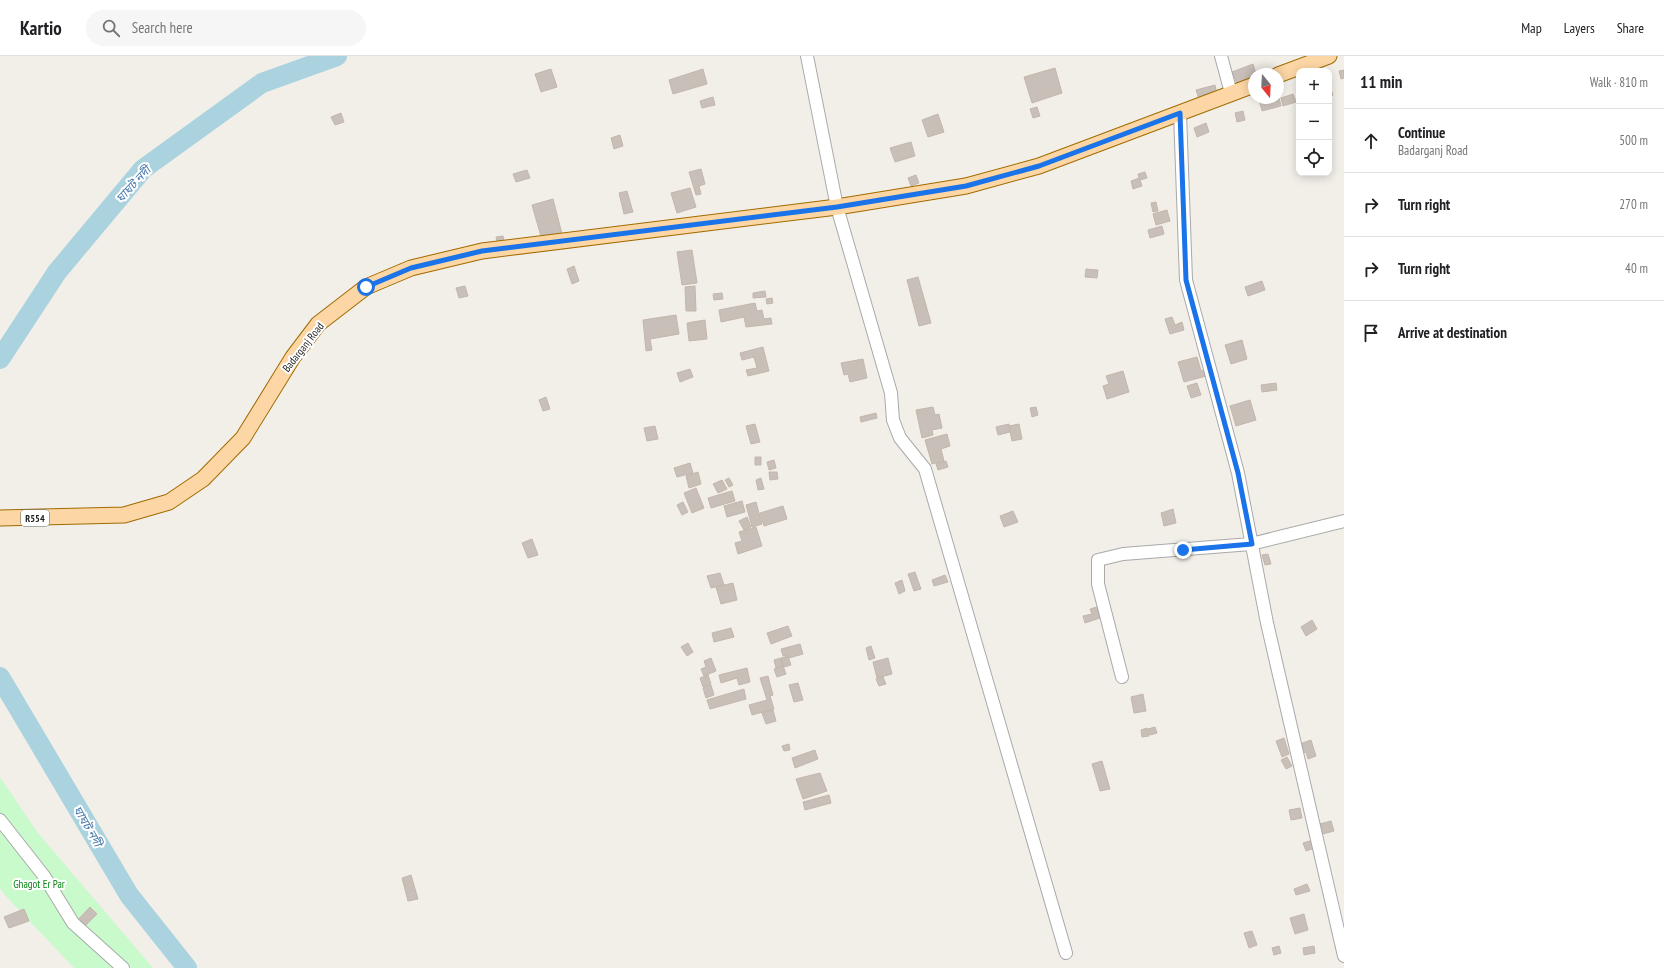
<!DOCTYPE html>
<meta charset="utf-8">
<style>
body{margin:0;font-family:"PT Sans Narrow","Noto Sans Bengali",sans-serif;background:#f6f6f6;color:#202124}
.controls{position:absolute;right:12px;top:12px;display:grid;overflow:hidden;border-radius:8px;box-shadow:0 2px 10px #0003}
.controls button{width:36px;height:36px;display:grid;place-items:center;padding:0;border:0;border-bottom:1px solid #e0e0e0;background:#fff;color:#202124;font:20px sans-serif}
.compass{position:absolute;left:1248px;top:12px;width:36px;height:36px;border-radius:50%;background:#fff;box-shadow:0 2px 10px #0003;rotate:162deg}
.stop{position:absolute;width:12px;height:12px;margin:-9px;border:3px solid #1a73e8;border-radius:50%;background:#fff}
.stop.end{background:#1a73e8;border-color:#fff;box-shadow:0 1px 4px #0008}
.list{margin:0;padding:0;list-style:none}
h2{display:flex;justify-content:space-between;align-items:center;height:52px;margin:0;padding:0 16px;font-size:17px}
h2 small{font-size:13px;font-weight:400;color:#757577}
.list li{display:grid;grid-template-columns:26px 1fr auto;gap:12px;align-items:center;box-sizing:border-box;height:64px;padding:0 16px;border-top:1px solid #e0e0e0}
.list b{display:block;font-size:15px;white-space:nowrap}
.list p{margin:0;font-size:13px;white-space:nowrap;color:#757577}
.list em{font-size:13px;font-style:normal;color:#757577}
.icon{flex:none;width:22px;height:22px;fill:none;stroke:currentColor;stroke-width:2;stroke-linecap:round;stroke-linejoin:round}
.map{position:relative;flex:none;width:1344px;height:912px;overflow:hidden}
header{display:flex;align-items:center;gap:24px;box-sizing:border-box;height:56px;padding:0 20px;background:#fff;border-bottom:1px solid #e0e0e0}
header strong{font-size:19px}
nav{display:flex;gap:22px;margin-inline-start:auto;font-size:14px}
.search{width:280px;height:36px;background:#f6f6f6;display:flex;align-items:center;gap:10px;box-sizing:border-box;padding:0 14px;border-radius:22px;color:#757577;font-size:15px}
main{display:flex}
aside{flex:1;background:#fff}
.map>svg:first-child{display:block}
</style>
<header>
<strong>Kartio</strong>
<div class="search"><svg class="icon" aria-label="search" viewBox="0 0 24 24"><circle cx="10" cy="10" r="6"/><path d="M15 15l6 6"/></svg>Search here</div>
<nav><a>Map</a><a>Layers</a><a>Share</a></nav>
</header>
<main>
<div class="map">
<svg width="1344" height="912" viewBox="0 0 1344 912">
<rect width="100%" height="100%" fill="#f2efe9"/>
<path fill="#c8facc" d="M0 721 37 776 153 912H74L3 837 0 832Z"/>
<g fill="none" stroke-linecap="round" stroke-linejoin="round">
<path stroke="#aad3df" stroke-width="20" d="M0 303 57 216 143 113 262 27 337 0
M0 621 129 839 187 912"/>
</g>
<path fill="#c7bfb8" stroke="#c4b6ab" d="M1253 8 1256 18H1254V24L1238 30 1232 16Z
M1055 12 1062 37 1032 47 1024 21Z
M551 13 557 31 541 36 535 18Z
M703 13 707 28 673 38 669 24Z
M1344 14V22L1341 23 1339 15Z
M1329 27 1333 39 1329 40Z
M1215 29 1217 38 1199 43 1196 34Z
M1278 38 1281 50 1262 55 1259 44 1278 42Z
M1293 38 1296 46 1283 50 1281 42Z
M713 41 715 49 702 52 700 45Z
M1037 51 1040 60 1033 62 1030 53Z
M1243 55 1245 64 1237 66 1235 57Z
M341 57 344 66 335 69 331 61Z
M938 58 944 76 928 81 922 64Z
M1206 67 1209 76 1197 81 1194 72Z
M620 79 623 90 614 93 611 82Z
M911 86 915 100 895 106 890 92Z
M701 113 705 128 699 130 701 138 696 139 689 116Z
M527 114 530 122 516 126 513 118Z
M1145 116 1147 122 1140 124 1142 130 1133 133 1131 125 1139 122 1138 118Z
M916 119 919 127 911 130 908 122Z
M690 132 696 151 677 157 671 137Z
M627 135 633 156 624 158 619 137Z
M553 143 562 178 542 184 532 149Z
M1156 146 1158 155 1153 156 1151 147Z
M1167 154 1170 165 1156 169 1153 158Z
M1162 170 1164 178 1150 182 1148 174Z
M503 180 505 188 498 189 496 181Z
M692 194 697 227 682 229 677 196Z
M574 210 579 225 572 228 567 213Z
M1086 213 1098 214 1097 222 1085 221Z
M918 221 931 267 919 270 907 224Z
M1262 225 1265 234 1248 240 1245 231Z
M465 230 468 240 459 242 456 232Z
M695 230 696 255H686L685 231Z
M765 235 766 241 753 242V237Z
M722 237 723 243 714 244 713 238Z
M772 242 773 247 767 248 766 243Z
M755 247 757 255 762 254 764 263 771 262 772 268 746 271 744 261 721 266 719 254Z
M676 259 679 278 650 283 652 294 646 295 643 264Z
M1172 261 1175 269 1182 266 1184 274 1170 278 1165 263Z
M705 264 707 283 689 285 687 267Z
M1242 284 1247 303 1231 308 1225 289Z
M763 291 769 315 748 320 746 314 757 312 754 301 742 304 740 297Z
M1197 301 1201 315 1208 314 1210 319 1184 326 1178 306Z
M863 303 867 322 850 326 848 318 844 319 841 307Z
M690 313 693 321 680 326 677 317Z
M1123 315 1129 336 1107 343 1103 330 1109 328 1106 320Z
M1197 327 1201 339 1191 342 1187 330Z
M1276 327 1277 334 1262 336 1261 329Z
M546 341 550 353 543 355 539 344Z
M1250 344 1256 364 1236 370 1230 350Z
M933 351 935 359 939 358 942 372 932 374 933 379 922 382 916 354Z
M1036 351 1038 359 1032 361 1030 352Z
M876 357 877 362 861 366 860 361Z
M755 368 760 386 751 388 746 370Z
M1009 368 1010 376 998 379 996 371Z
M1019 368 1022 383 1012 385 1009 370Z
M655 370 658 383 647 385 644 372Z
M947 378 950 390 941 393 944 405 932 408 925 384Z
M755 401H761V409H755Z
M774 404 776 412 769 414 767 406Z
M946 405 948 411 938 414 936 408Z
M690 407 693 417 677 421 674 412Z
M698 416 701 428 689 432 686 420Z
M769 416H777L778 423 770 424Z
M729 422 733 429 729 431 725 424Z
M761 422 764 433 758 434 756 424Z
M722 424 727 433 718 437 713 428Z
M696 432 704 452 692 457 684 437Z
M732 435 735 445 711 452 708 442Z
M742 445 745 456 727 461 724 450Z
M683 446 688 456 682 459 677 449Z
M756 446 762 468 752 471 746 449Z
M783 450 787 463 764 470 760 457Z
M1173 453 1176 467 1164 470 1161 457Z
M1013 455 1018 466 1004 471 1000 460Z
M747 461 751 471 744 474 739 465Z
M756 471 762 490 738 498 735 487 742 485 739 476Z
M532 483 538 499 528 502 522 487Z
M1268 498 1271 508 1265 509 1262 499Z
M915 516 921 533 914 535 908 518Z
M720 517 724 529 711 532 707 520Z
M945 519 948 526 934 530 932 524Z
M902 524 905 535 899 538 895 527Z
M733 527 737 544 721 548 716 531Z
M1097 551 1100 562 1085 567 1083 560 1092 558 1090 553Z
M1312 564 1317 573 1306 580 1301 571Z
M788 570 792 580 771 588 767 577Z
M731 572 734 581 714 586 712 577Z
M688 587 693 596 687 600 681 591Z
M800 588 803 598 789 602 788 599 783 600 781 593Z
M871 590 875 602 869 604 866 592Z
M788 600 791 609 784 611 781 602Z
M711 602 716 615 704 620 701 613 706 611 704 605Z
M781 602 783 610 776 612 774 604Z
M888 602 892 618 877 622 873 606Z
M783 610 786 618 777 621 774 613Z
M747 612 750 626 739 629 737 622 721 627 719 619Z
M708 619 711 628 703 631 700 622Z
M768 620 773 639 770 640 774 653 752 659 749 649 767 644 760 622Z
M883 621 886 628 879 630 876 623Z
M798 627 803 644 794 646 789 629Z
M711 629 714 639 706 642 703 632Z
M744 633 746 643 710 653 707 644Z
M1143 638 1146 655 1134 657 1131 641Z
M773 654 776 665 766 668 762 657Z
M1155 671 1157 677 1150 679 1148 673Z
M1147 672 1149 680 1142 681 1141 674Z
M1284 682 1289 698 1282 701 1276 685Z
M1311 684 1316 700 1308 703 1306 696 1300 698 1297 689Z
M789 688 790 694 784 695 782 690Z
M815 694 818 703 795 712 792 702Z
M1287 701 1292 710 1286 713 1281 704Z
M1102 705 1110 733 1100 735 1092 708Z
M820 717 827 735 803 743 796 723Z
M829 739 831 747 805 754 803 746Z
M1300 752 1302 762 1291 764 1289 754Z
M1331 765 1334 775 1319 779 1316 769Z
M1313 784 1315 792 1306 795 1303 787Z
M411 819 418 843 408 845 402 822Z
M1307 828 1310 835 1296 839 1294 833Z
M90 851 97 858 82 873 75 867Z
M24 853 29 865 9 872 4 861Z
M1304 858 1308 874 1295 878 1290 862Z
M1252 875 1257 889 1249 892 1244 877Z
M1279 890 1281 897 1274 899 1272 892Z
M1314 890 1315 897 1304 899 1303 892Z"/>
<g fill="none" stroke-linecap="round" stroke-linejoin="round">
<defs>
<path id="minor" d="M807 0 837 151 891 337 893 364 900 382 925 413 1066 897
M1221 0 1231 37
M1180 57 1186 224 1238 417 1267 567 1344 900
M1122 621 1098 528V504L1123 498 1251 488 1344 465
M0 764 44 820 73 867 123 912"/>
<path id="major" d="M1278 19 1329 0
M0 462 124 459 169 446 203 423 243 382 293 301 318 268 366 231 411 212 482 195 837 151 966 130 1039 110 1254 29"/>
</defs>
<use href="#minor" stroke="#a9a9a9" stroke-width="14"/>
<use href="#major" stroke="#a06b00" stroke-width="17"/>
<use href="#minor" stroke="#fff" stroke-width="12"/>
<use href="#major" stroke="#fcd6a4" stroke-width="15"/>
</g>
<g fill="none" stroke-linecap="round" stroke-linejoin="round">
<path stroke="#1a73e8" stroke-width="5" d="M366 231 411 212 482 195 837 151 966 130 1039 110 1180 57 1186 224 1238 417 1252 488 1183 494"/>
</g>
<g text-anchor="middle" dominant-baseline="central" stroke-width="4" stroke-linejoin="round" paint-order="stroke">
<rect fill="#fff" stroke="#646464" stroke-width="1" x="21" y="454" width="28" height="16" rx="3"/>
<g font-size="10" font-weight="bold" fill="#222">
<text x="35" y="462">R554</text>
</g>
<g font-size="11" fill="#222" stroke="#fff">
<text transform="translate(303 291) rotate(-52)">Badarganj Road</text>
</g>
<g font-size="11" fill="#0c8416" stroke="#fff">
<text x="39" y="828">Ghagot Er Par</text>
</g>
<g font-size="12" font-style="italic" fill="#4a7aab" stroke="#fff">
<text transform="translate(133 128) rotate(-47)">ঘাঘট নদী</text>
<text transform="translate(88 770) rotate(60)">ঘাঘট নদী</text>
</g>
</g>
</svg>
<div class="controls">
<button>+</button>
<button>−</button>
<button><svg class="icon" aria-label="locate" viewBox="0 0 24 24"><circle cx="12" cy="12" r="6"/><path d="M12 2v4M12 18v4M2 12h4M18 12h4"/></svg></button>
</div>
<svg class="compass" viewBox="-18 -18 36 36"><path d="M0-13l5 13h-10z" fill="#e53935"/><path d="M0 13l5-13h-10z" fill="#757577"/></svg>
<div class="stop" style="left:366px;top:231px"></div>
<div class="stop end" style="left:1183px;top:494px"></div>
</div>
<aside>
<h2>11 min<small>Walk · 810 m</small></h2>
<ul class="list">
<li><svg class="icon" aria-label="ahead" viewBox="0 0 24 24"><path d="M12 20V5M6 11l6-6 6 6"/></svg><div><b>Continue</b><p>Badarganj Road</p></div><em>500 m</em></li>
<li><svg class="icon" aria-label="right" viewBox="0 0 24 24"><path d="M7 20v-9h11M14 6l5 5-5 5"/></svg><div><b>Turn right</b></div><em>270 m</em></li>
<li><svg class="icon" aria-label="right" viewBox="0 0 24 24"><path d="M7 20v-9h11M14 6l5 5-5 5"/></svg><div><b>Turn right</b></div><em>40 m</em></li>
<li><svg class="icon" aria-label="arrive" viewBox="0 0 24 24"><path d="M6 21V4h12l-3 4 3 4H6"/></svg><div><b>Arrive at destination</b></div></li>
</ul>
</aside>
</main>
